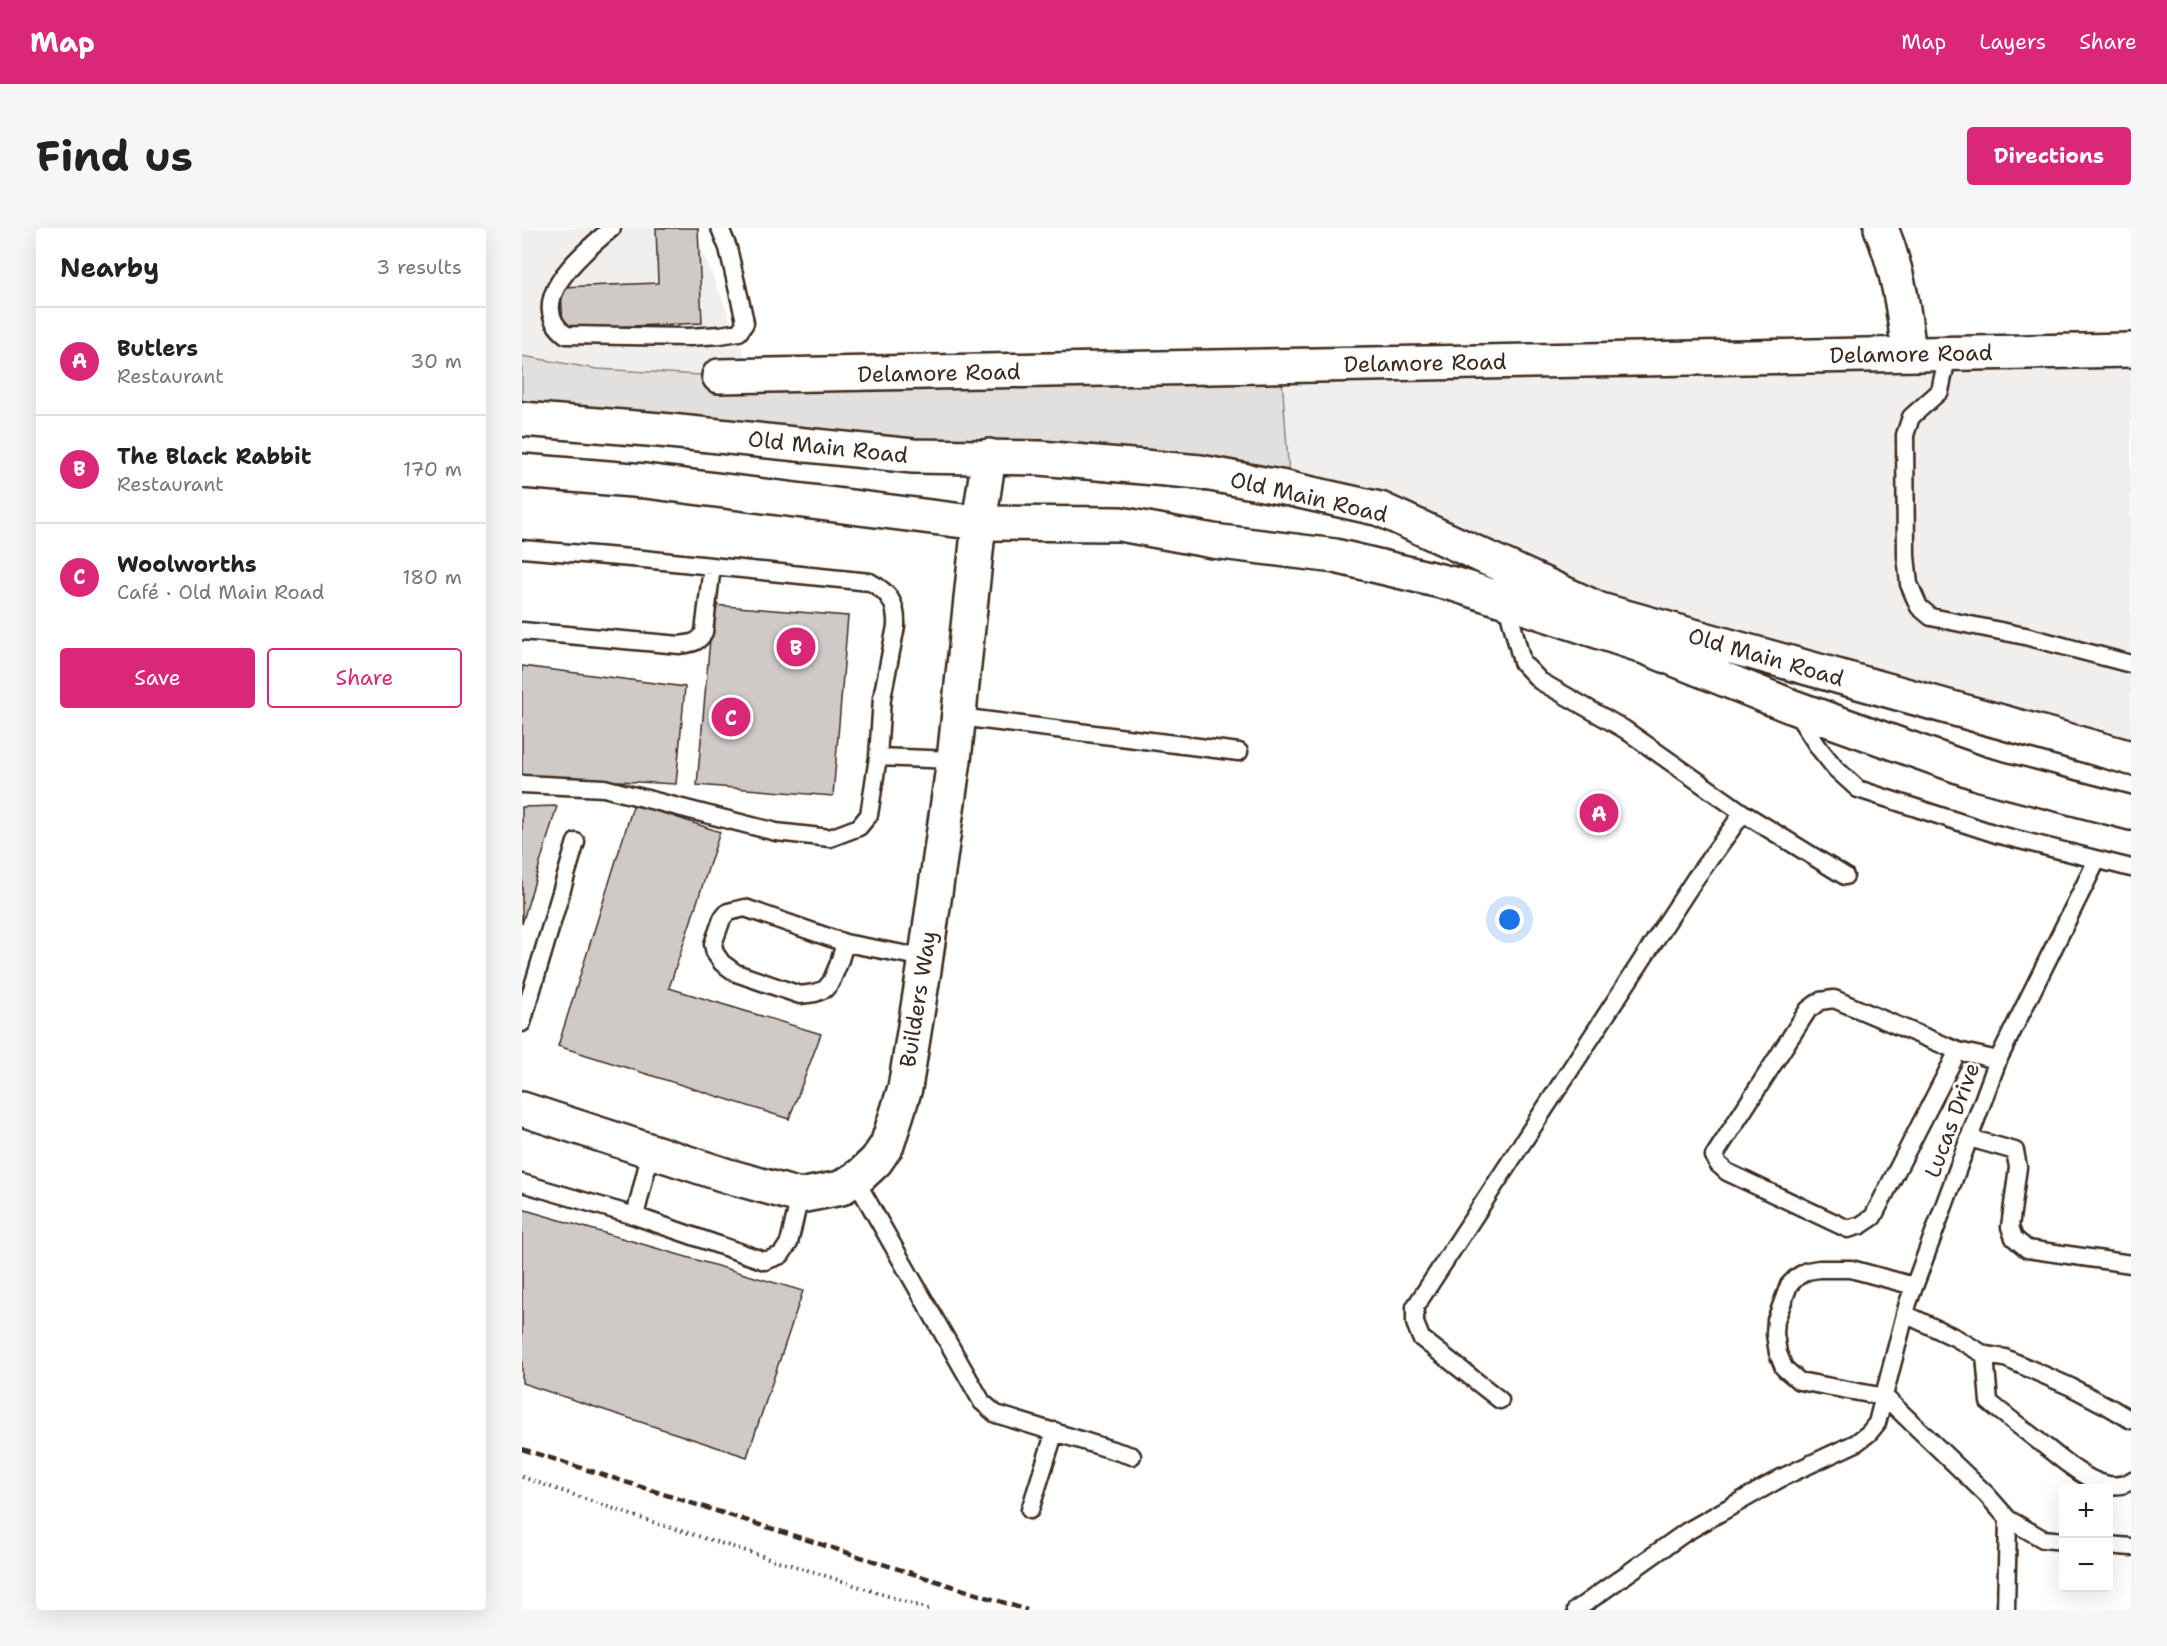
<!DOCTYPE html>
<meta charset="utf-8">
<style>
body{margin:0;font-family:"Shantell Sans",sans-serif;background:#f6f6f6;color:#222}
.controls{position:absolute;right:18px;bottom:18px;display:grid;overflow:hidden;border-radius:6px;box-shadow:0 6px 24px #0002}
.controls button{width:54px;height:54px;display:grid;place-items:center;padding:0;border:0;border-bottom:2px solid #e0e0e0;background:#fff;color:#222;font:30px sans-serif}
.you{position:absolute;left:988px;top:692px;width:21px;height:21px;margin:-15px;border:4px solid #fff;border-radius:50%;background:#1a73e8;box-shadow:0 0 0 9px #1a73e833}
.badge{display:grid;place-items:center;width:39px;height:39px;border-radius:50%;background:#db2777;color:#fff;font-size:20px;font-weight:700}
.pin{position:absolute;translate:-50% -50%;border:3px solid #fff;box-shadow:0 2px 6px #0006}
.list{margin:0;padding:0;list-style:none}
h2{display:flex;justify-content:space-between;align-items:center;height:78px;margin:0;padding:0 24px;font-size:26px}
h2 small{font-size:20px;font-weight:400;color:#767676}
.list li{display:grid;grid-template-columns:39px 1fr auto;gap:18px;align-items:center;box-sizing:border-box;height:108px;padding:0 24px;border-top:2px solid #e0e0e0}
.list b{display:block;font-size:22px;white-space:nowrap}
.list p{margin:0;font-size:20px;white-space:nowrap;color:#767676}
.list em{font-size:20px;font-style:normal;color:#767676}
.actions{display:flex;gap:12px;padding:18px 24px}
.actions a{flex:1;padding:14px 0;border:2px solid #db2777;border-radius:6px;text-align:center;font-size:21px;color:#db2777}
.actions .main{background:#db2777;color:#fff}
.map{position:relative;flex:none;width:1609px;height:1382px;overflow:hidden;border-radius:6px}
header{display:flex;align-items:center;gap:36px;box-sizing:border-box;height:84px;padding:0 30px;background:#db2777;color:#fff}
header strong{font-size:28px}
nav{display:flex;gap:33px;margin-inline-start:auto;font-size:21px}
.intro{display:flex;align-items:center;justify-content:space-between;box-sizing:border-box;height:144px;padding:0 36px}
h1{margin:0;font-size:42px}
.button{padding:15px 27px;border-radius:6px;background:#db2777;color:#fff;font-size:21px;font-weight:700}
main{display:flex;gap:36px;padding:0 36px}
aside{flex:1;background:#fff;border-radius:6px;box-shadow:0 6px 24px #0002}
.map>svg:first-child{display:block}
</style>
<header>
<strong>Map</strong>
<nav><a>Map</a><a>Layers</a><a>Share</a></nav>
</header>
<div class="intro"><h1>Find us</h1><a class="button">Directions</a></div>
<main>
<aside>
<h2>Nearby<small>3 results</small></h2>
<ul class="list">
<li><span class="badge">A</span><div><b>Butlers</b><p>Restaurant</p></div><em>30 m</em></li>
<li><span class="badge">B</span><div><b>The Black Rabbit</b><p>Restaurant</p></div><em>170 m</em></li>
<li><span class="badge">C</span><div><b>Woolworths</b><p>Café · Old Main Road</p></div><em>180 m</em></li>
</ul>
<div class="actions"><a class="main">Save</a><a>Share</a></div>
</aside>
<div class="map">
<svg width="1609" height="1382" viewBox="0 0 1609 1382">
<rect width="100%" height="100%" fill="#fff"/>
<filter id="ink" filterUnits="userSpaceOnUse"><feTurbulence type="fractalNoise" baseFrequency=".0167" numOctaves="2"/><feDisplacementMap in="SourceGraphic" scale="12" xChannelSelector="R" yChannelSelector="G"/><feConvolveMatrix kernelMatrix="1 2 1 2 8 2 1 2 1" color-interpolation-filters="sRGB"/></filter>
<g filter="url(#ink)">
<path fill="#f1efee" d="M0 0H171L231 147 197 148 75 141 0 128Z
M1609 122V530L1078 382 768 261 759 137Z"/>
<path fill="#e2e0de" stroke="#8e857e" stroke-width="1.5" d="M0 128 75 141 197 148 759 137 768 261 0 185Z"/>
<path fill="#cfcac7" stroke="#3b2a1e" stroke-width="1.5" d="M134 0H176L180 95 41 101 39 59 136 55Z
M191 377 326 388 311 568 175 557Z
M0 438 163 459 154 556 0 548Z
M112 575 198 604 147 760 299 806 267 891 36 818Z
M35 578 0 696V579Z
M0 981 281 1063 225 1229 0 1155Z"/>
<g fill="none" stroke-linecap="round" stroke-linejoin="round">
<defs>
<path id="lane" d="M90 0C62 24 0 73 44 107L167 109 198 107 217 104 223 95 222 89 206 20 198 0
M1426 125 1418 163 1389 189 1383 207 1384 328 1387 356 1397 379 1409 389 1503 408 1609 436
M0 321 121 331 348 354C367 364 375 376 374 398L360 470 356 529 432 532
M984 373 1000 434 1018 453 1102 501 1221 585 1323 648
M0 403 158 417C170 415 177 415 182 404L190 338
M1273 483 1297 520 1314 541 1336 561 1474 606 1609 640
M437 489 717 524
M0 556 82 560 254 604 308 610 337 599 347 587 356 529
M323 715 317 735 309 754 303 761 293 765 278 767 214 745 200 735 193 725 191 716 200 691 206 684 223 680 323 715 403 730
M0 795 54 614
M1436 823 1351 989 1339 997 1326 1001 1205 944 1196 936 1192 928 1286 782 1298 773 1312 771 1436 823 1476 832
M1447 910 1493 923 1496 939 1488 999 1492 1010 1505 1021 1609 1036
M333 951 460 1174 474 1186 610 1228
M0 955 113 988 129 923
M113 988 243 1033 259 1027 267 1015 278 968
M1392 1058 1329 1041H1297L1285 1043 1275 1049 1267 1057 1254 1092 1253 1106 1256 1125 1262 1140 1277 1153 1363 1169 1465 1267 1486 1291 1521 1311 1542 1313
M1383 1086 1434 1110 1463 1127 1483 1130 1549 1159 1589 1180 1609 1192
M1463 1127 1467 1174C1484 1188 1501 1201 1519 1215 1540 1231 1581 1271 1609 1253
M978 1172 899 1110 893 1095V1079L1173 651 1221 585
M508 1282 533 1203
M1586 1317 1609 1319
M1054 1382 1164 1304 1261 1249 1334 1215 1347 1205 1355 1195 1386 1075 1476 832 1575 632
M1484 1382 1486 1291"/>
<path id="street" d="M1359 0C1376 42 1382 81 1387 126
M197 148 1609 122
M0 881 206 948 278 968 319 960 339 947 354 933 365 917 383 860 402 742 432 532 457 295 467 228"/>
<path id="secondary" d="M0 191 138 202 391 228 518 230 678 244 768 261 858 281 1078 382 1609 530
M0 243 123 253 457 295 598 296 691 313 813 328 935 357 1115 416 1271 479 1459 546 1609 585"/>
</defs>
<use href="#lane" stroke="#3b2a1e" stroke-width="21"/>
<use href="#street" stroke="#3b2a1e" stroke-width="38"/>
<use href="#secondary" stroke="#3b2a1e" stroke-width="38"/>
<path stroke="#3b2a1e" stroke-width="4" stroke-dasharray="1.5 4.5" stroke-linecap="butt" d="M0 1249 124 1292 295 1345 409 1382"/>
<use href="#lane" stroke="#fff" stroke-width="16"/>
<use href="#street" stroke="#fff" stroke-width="33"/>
<use href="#secondary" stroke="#fff" stroke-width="33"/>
<path stroke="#3b2a1e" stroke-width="4.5" stroke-dasharray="9 4.5" stroke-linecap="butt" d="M0 1221 505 1382"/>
</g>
</g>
<g text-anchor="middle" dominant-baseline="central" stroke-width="6" stroke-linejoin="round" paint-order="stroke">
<g font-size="22" fill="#3b2a1e" stroke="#fff">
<text transform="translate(1389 126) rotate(-1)">Delamore Road</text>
<text transform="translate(903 135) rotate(-1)">Delamore Road</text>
<text transform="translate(417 145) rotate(-1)">Delamore Road</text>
<text transform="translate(306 219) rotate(6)">Old Main Road</text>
<text transform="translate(787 269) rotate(13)">Old Main Road</text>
<text transform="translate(1244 429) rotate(16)">Old Main Road</text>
<text transform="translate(396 771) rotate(-81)">Builders Way</text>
<text transform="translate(1430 892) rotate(-70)">Lucas Drive</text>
</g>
</g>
</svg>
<div class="controls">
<button>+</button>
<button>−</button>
</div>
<div class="you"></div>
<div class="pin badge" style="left:1077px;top:585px">A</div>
<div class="pin badge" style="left:274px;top:419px">B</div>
<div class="pin badge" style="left:209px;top:489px">C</div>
</div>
</main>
